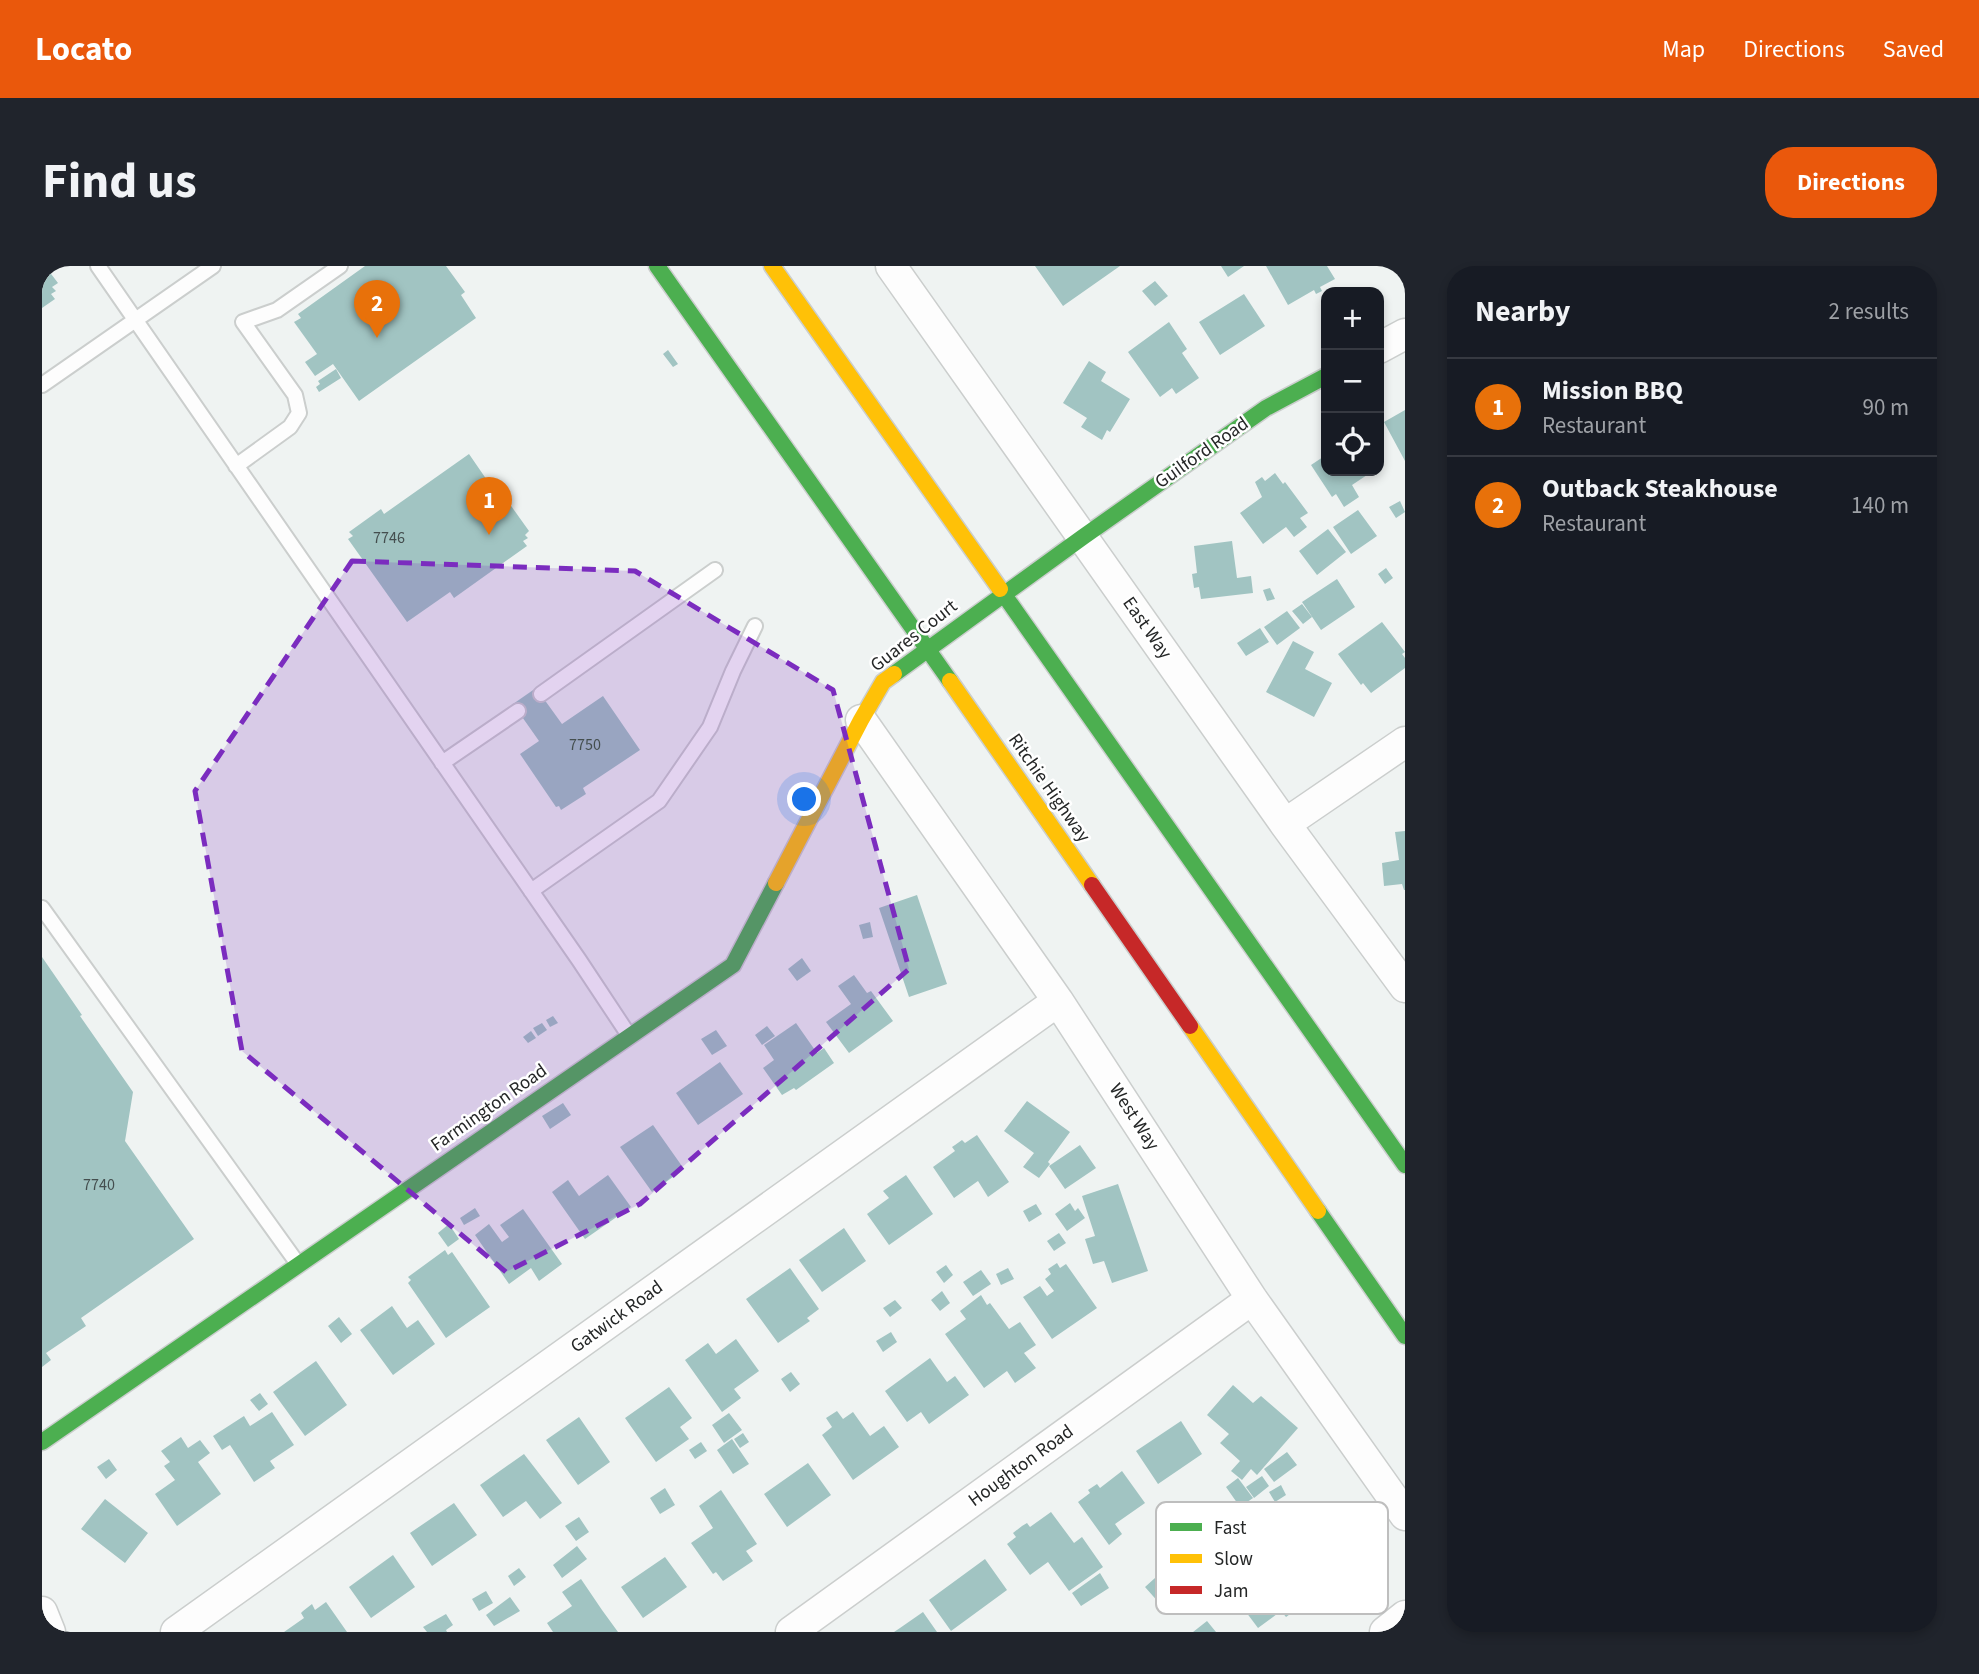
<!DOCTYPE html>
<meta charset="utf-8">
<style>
body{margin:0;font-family:"Source Sans 3",sans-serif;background:#20242c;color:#f1f3f6}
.controls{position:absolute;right:21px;top:21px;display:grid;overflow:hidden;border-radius:14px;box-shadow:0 4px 10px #0003}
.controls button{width:63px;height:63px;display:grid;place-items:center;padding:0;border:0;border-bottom:2px solid #363941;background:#171b24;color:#f1f3f6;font:35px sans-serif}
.you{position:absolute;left:763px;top:534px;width:24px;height:24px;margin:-18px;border:5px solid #fff;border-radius:50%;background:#1a73e8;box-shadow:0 0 0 10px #1a73e833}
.badge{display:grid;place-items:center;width:46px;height:46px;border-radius:50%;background:#ea580c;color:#fff;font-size:23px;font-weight:700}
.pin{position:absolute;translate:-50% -58px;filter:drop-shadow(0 2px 4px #0008)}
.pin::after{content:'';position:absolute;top:37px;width:24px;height:21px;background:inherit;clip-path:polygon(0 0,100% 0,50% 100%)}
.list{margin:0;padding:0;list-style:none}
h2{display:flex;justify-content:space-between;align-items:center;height:91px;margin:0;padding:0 28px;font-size:30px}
h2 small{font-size:23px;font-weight:400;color:#9ea1a6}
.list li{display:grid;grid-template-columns:46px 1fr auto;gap:21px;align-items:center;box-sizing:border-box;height:98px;padding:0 28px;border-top:2px solid #363941}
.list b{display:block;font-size:26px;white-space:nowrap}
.list p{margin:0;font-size:23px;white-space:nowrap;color:#9ea1a6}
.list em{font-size:23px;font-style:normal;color:#9ea1a6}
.icon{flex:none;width:38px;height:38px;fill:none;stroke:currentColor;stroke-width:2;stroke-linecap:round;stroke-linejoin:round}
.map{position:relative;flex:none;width:1363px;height:1366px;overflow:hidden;border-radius:28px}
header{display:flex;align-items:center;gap:42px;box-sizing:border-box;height:98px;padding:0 35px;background:#ea580c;color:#fff}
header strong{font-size:33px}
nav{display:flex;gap:38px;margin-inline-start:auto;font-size:24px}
.intro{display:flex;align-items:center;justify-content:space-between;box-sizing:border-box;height:168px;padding:0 42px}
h1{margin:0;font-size:49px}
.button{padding:18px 32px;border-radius:28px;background:#ea580c;color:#fff;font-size:24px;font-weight:700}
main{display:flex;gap:42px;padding:0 42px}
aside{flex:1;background:#171b24;border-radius:28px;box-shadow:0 4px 10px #0003}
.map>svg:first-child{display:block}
</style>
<header>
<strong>Locato</strong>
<nav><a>Map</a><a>Directions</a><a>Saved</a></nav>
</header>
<div class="intro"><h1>Find us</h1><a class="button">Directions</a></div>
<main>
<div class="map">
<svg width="1363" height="1366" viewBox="0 0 1363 1366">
<rect width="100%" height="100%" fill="#eff3f2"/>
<path fill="#a1c4c2" d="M0 0H3L16 17 10 21 14 25 9 28 13 33 0 42Z
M323 0H404L423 26 419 29 434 52 317 135 291 98 273 110 263 96 275 88 252 56 259 52 256 48Z
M993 0H1078L1021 40Z
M1179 0H1202L1186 11Z
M1224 0H1285L1293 13 1278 21 1280 25 1274 28 1272 24 1246 39Z
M1113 15 1126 30 1113 40 1100 25Z
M1202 28 1223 60 1178 89 1157 56Z
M1127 56 1145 83 1140 87 1157 112 1134 128 1130 122 1118 131 1086 86Z
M626 84 636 98 631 101 621 88Z
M1047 95 1064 106 1059 115 1088 133 1068 166 1065 164 1060 174 1039 161 1045 152 1021 137Z
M294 103 299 112 277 126 274 121 278 118 276 115Z
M1363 144V195L1342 156Z
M427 188 458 233 462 230 487 265 483 269 486 272 481 275 485 280 412 332 408 326 365 356 306 273 311 270 307 266 339 243 342 248Z
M1284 189V205H1331L1310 219 1317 231 1302 241 1294 228 1290 231 1269 199Z
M1233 207 1241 218 1243 216 1266 247 1258 252 1265 261 1252 271 1244 261 1221 278 1198 247 1220 231 1213 216 1220 211 1223 215Z
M1358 235 1363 246 1354 252 1347 241Z
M1316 244 1335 270 1309 288 1291 261Z
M1286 263 1304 286 1275 309 1257 285Z
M1190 275 1195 312 1209 310 1211 327 1159 333 1157 321 1152 322 1150 308 1155 307 1152 280Z
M1344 302 1351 312 1343 318 1336 308Z
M1295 313 1313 341 1279 364 1260 336Z
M1228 322 1233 333 1225 335 1221 324Z
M1260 338 1270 351 1261 358 1250 345Z
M1245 345 1258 362 1235 379 1222 361Z
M1340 356 1363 386 1360 388 1363 392V402L1329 427 1321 417 1319 419 1296 388Z
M1218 362 1227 376 1204 390 1195 377Z
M1251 375 1272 386 1263 403 1290 417 1272 451 1224 426Z
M494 422 520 458 561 430 598 484 541 522 544 528 519 544 517 540 514 541 478 488 497 475 471 438Z
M1363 565V624H1362L1360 618 1342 620 1340 597 1357 594 1353 566Z
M875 629 905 718 867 731 837 642Z
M828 656 831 671 821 673 817 659Z
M0 691 40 749 38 750 91 826 83 875 152 973 39 1052 44 1060 4 1087 9 1094 0 1101Z
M760 692 769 705 755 715 746 703Z
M812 709 825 727 829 725 851 755 807 787 784 756 809 738 796 720Z
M511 750 516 757 508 761 504 754Z
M500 757 505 764 496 770 491 762Z
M754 757 775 787 782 782 792 797 754 824 752 822 740 829 721 802 732 794 722 779Z
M725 760 733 770 720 779 713 769Z
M674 764 685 780 670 789 659 773Z
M489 765 494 772 486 777 481 771Z
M678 796 701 828 656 859 634 827Z
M985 835 1028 866 1006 896 1008 898 997 912 981 901 992 887 962 865Z
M521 837 529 849 508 863 500 850Z
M611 859 642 903 610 926 578 881Z
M935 869 967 916 946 931 936 915 912 932 891 901 913 885 910 881 913 879 920 874 923 877Z
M1038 879 1054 902 1023 923 1007 900Z
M566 909 589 941 543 973 510 926 526 914 537 930Z
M864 909 891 948 847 979 825 948 847 932 841 925Z
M1076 918 1106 1005 1070 1017 1062 995 1051 998 1043 973 1053 970 1040 930Z
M1028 937 1033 945 1036 942 1043 952 1025 965 1013 948Z
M994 938 1000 948 987 956 981 945Z
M433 942 438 950 422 959 418 952Z
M481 943 520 998 497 1015 489 1002 467 1018 433 969 447 958 460 976 467 971 458 959Z
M407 958 417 973 406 981 396 967Z
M802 962 824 995 780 1026 757 994Z
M1017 967 1024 977 1012 985 1005 975Z
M403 984 406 989 410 986 448 1041 404 1072 366 1017 369 1014 366 1011Z
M1015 997 1018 1002 1024 998 1055 1042 1010 1073 981 1031 998 1020 1005 1030 1012 1025 1003 1013 1009 1008 1006 1003Z
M904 999 911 1009 902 1017 894 1006Z
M748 1002 777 1043 765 1052 768 1055 736 1077 704 1033Z
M966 1002 972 1013 959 1019 954 1008Z
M939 1004 949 1018 931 1030 921 1016Z
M900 1025 908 1037 898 1045 889 1034Z
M939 1029 945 1039 948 1037 967 1063 978 1056 994 1079 982 1087 994 1102 973 1117 965 1105 942 1122 903 1068 924 1053 918 1045Z
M853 1034 860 1042 848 1051 841 1042Z
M350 1040 365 1062 376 1054 393 1078 351 1109 318 1064Z
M297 1051 310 1068 299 1077 286 1060Z
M849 1066 855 1076 841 1086 834 1075Z
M694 1073 717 1105 692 1123 699 1132 680 1146 643 1094 666 1077 674 1088Z
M888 1092 905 1116 913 1110 927 1129 887 1158 879 1146 865 1156 843 1125Z
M274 1095 305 1139 263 1170 231 1126Z
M749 1106 758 1118 748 1126 739 1113Z
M1191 1119 1211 1137 1219 1130 1256 1162 1215 1209 1209 1203 1200 1214 1189 1205 1198 1195 1178 1177 1187 1168 1165 1149Z
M627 1121 650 1152 638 1161 647 1173 614 1196 583 1152Z
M218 1127 226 1138 217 1145 208 1134Z
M795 1145 801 1153 811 1146 828 1170 842 1160 857 1181 811 1214 780 1169 790 1161 784 1152Z
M230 1146 252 1179 228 1195 233 1202 212 1216 188 1179 180 1184 171 1170 202 1150 208 1160Z
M687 1147 700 1164 682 1177 670 1159Z
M537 1151 568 1196 536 1219 504 1174Z
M1139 1155 1160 1188 1116 1218 1094 1185Z
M701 1167 707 1176 698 1182 692 1173Z
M139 1171 146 1182 158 1174 168 1187 156 1196 179 1228 135 1260 113 1228 133 1214 122 1200 128 1196 119 1185Z
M690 1173 707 1198 691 1208 675 1184Z
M659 1176 665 1185 653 1193 647 1184Z
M1245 1186 1255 1199 1232 1216 1222 1203Z
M482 1188 520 1237 498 1253 484 1235 461 1251 438 1219Z
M67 1193 75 1204 64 1213 55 1201Z
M766 1197 789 1229 745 1261 722 1228Z
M1080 1205 1103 1237 1073 1258 1080 1268 1067 1279 1036 1236 1048 1227 1046 1224 1055 1218 1058 1222Z
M1220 1210 1227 1220 1212 1232 1204 1221Z
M1196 1212 1211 1232 1198 1241 1184 1221Z
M1239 1219 1244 1229 1233 1236 1227 1226Z
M623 1222 633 1239 618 1248 608 1232Z
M679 1224 715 1278 704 1285 711 1295 681 1315 674 1306 671 1308 649 1277 671 1262 657 1240Z
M63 1233 106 1267 83 1297 39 1263Z
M412 1237 435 1269 390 1300 368 1267Z
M1009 1246 1032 1277 1040 1271 1061 1301 1027 1325 1006 1296 988 1309 965 1278 974 1271 971 1267 980 1260 985 1257 988 1261Z
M537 1251 547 1266 534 1275 523 1260Z
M1127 1265 1140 1282 1131 1288 1127 1283 1121 1288 1113 1277Z
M535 1280 545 1293 520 1312 511 1299Z
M351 1289 373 1321 329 1352 307 1321Z
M623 1291 645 1321 601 1352 579 1321Z
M943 1293 965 1324 909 1365 887 1334Z
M1133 1294 1156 1320 1126 1347 1103 1321Z
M1236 1297 1259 1328 1249 1336 1254 1344 1251 1346 1244 1351 1239 1345 1216 1362 1192 1330Z
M477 1302 484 1311 472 1320 466 1310Z
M1058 1307 1067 1322 1039 1340 1030 1327Z
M539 1313 560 1344 576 1366H511L505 1357 530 1340 520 1326Z
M444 1325 451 1337 437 1345 430 1333Z
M468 1331 478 1345 452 1360 444 1349Z
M284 1336 305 1366H242L262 1352 259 1347 261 1345 270 1338 273 1344Z
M881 1346 895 1366H852L858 1362Z
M404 1348 411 1359 404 1364 405 1366H385L381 1361Z
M1165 1355 1174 1366H1151Z"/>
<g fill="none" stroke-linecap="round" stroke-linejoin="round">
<defs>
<path id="lane" d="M56 0 537 694 586 768
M0 119 171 0
M194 200 248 161 257 147 253 129 201 56 235 44 298 0
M499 428 673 304
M400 497 476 445
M489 625 617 535 668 461 691 405 713 360
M0 642 256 998"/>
<path id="street" d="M849 0 1243 558 1363 721
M1337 82 1363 68
M819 454 1016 735 1210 1033 1363 1249
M1243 558 1363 476
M0 1346 8 1366
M134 1366 1016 735
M749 1366 1210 1033
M1343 1366 1363 1350"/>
<path id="fast" d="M615 0 908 415
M958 323 1363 899
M852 408 1041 271 1224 142 1284 110
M1276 945 1363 1070
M0 1176 691 699 734 617"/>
<path id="slow" d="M730 0 958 323
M908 415 1050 619
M734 617 819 454 841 416 852 408
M1148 760 1276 945"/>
<path id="jam" d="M1050 619 1148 760"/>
</defs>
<use href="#lane" stroke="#cbcecd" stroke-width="18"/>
<use href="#street" stroke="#cbcecd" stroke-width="33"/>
<use href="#fast" stroke="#cbcecd" stroke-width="19"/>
<use href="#slow" stroke="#cbcecd" stroke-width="19"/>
<use href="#jam" stroke="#cbcecd" stroke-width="19"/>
<use href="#lane" stroke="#fdfdfd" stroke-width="14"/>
<use href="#street" stroke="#fdfdfd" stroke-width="30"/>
<use href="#fast" stroke="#4caf50" stroke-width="16"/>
<use href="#slow" stroke="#ffc107" stroke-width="16"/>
<use href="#jam" stroke="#c62828" stroke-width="16"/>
</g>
<path fill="#7b2cbf" fill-opacity="0.2" stroke="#7b2cbf" stroke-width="5" stroke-dasharray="14 9" stroke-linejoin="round" d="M310 295 593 305 791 424 867 703 598 938 464 1006 200 785 153 525Z"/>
<g text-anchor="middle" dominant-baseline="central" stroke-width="5" stroke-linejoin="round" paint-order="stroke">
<g font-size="16" fill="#444e4e">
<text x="347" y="272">7746</text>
<text x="543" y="479">7750</text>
<text x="57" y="919">7740</text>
</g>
<g font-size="19" fill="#252727" stroke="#fff">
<text transform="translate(1160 187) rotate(-35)">Guilford Road</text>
<text transform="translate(1105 362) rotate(55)">East Way</text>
<text transform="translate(872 370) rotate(-38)">Guares Court</text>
<text transform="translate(1007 522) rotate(55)">Ritchie Highway</text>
<text transform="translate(447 842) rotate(-35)">Farmington Road</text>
<text transform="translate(1092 851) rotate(57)">West Way</text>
<text transform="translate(575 1051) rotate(-36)">Gatwick Road</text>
<text transform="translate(979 1200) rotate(-36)">Houghton Road</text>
</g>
</g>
<rect x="1114" y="1236" width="232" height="112" rx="10" fill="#fff" stroke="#bebebe" stroke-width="2"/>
<rect x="1128" y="1257" width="32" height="8" fill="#4caf50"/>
<rect x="1128" y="1288" width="32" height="9" fill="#ffc107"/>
<rect x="1128" y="1320" width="32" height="8" fill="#c62828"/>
<g font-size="19" fill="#252727">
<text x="1172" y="1268">Fast</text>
<text x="1172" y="1299">Slow</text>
<text x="1172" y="1331">Jam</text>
</g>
</svg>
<div class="controls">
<button>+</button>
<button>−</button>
<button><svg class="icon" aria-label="locate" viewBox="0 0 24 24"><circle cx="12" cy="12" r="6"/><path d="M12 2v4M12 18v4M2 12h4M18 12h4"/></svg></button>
</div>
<div class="you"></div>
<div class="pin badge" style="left:447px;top:269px;background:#e8710a">1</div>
<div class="pin badge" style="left:335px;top:72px;background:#e8710a">2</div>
</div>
<aside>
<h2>Nearby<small>2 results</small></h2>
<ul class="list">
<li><span class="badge" style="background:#e8710a">1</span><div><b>Mission BBQ</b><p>Restaurant</p></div><em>90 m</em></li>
<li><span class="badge" style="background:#e8710a">2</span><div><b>Outback Steakhouse</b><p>Restaurant</p></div><em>140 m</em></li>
</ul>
</aside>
</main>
